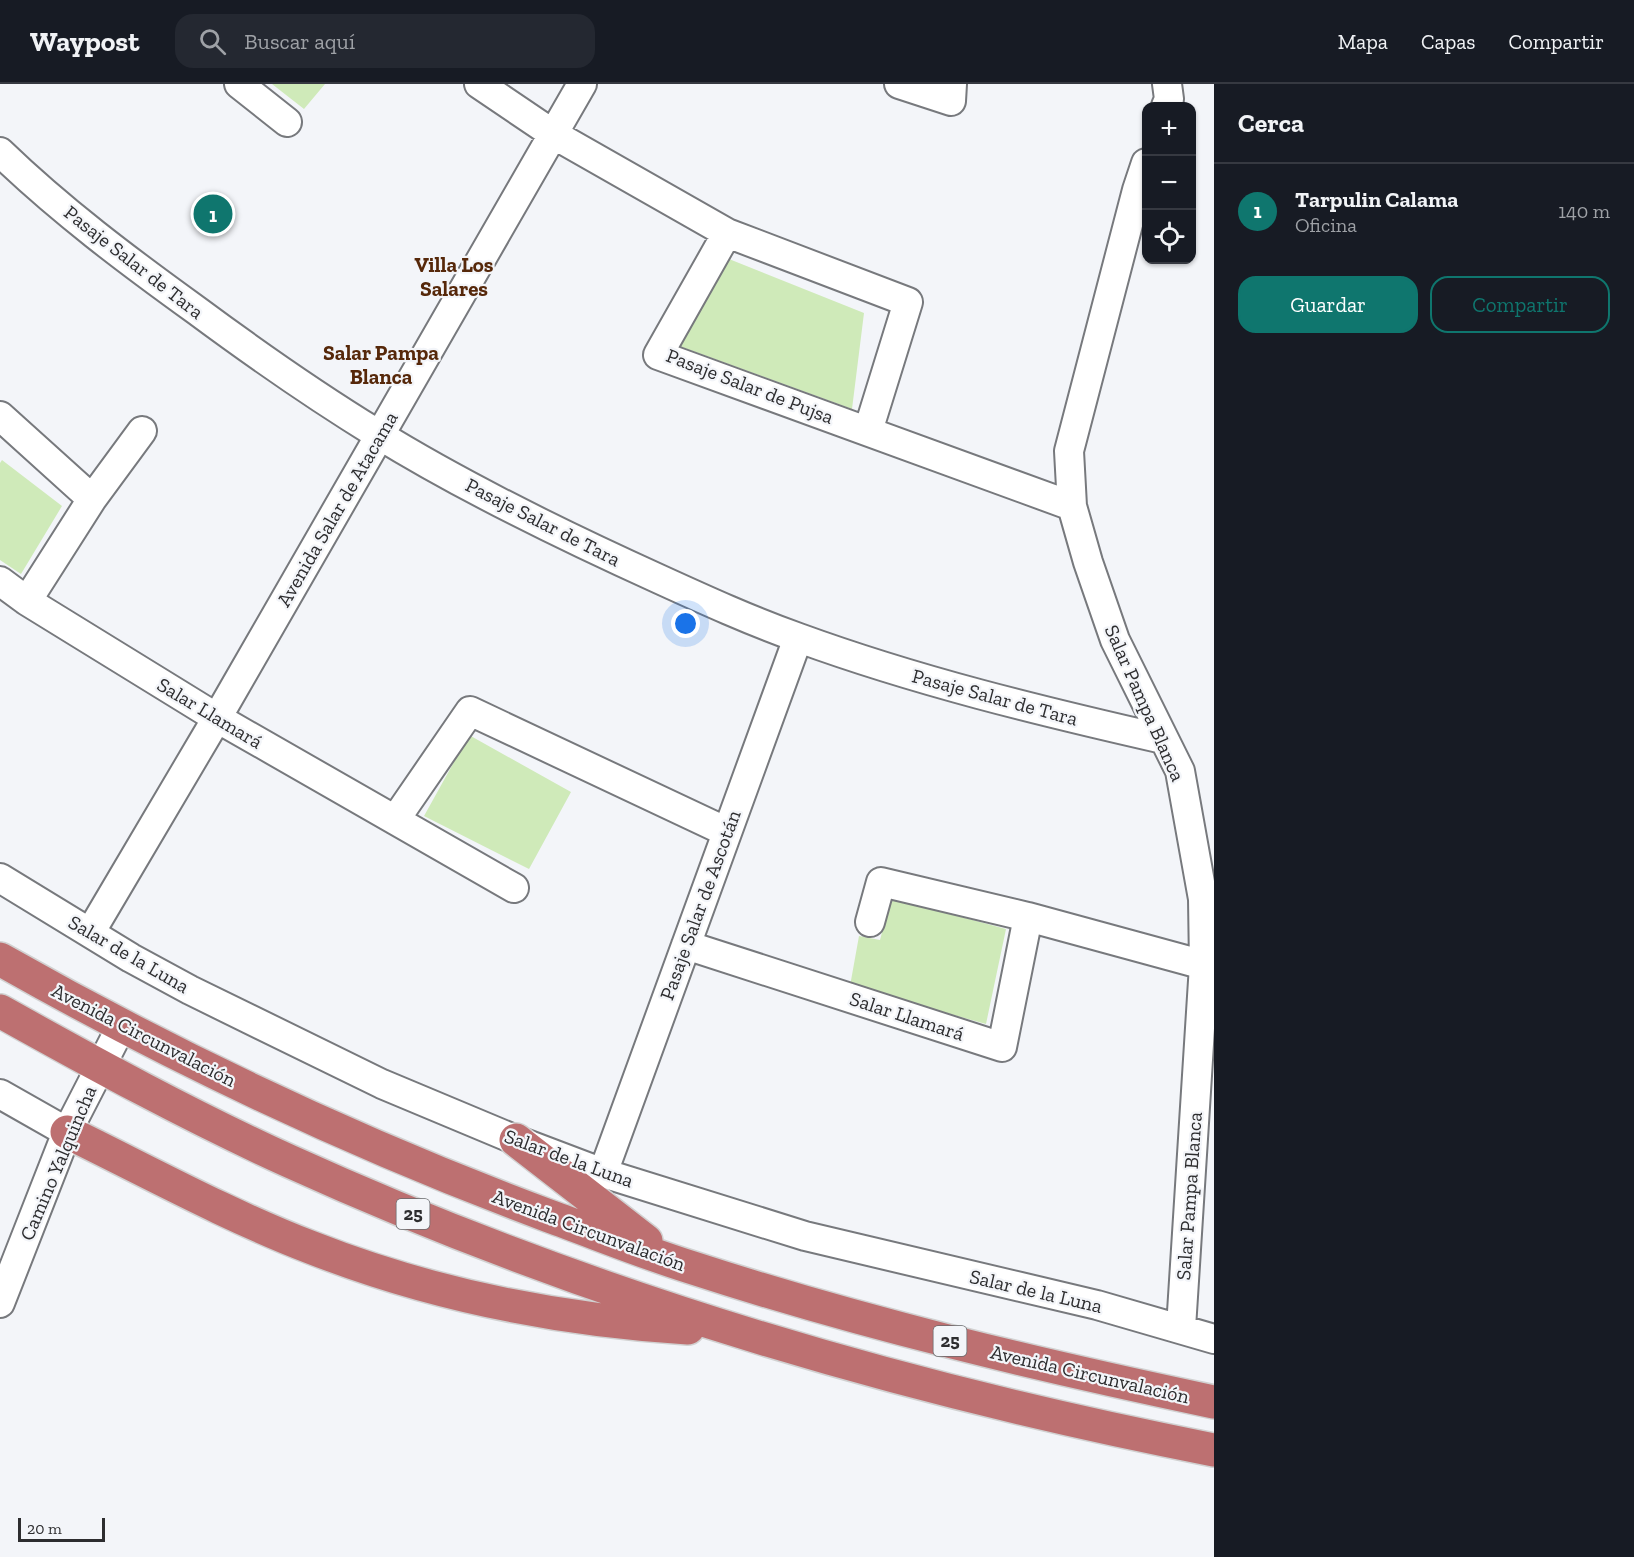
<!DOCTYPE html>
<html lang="es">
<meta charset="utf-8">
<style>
body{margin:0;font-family:"Zilla Slab",serif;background:#242831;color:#f1f3f6}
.controls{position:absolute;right:18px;top:18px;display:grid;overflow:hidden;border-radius:12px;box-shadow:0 2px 4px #0004}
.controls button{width:54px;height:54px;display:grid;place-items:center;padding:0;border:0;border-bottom:2px solid #363941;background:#171b24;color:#f1f3f6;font:30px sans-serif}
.scale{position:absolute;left:18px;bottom:15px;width:87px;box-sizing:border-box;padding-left:6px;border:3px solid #2d2d2f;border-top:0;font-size:16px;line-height:21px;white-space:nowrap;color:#2d2d2f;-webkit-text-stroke:4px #f3f5f9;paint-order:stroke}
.you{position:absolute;left:686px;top:540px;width:21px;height:21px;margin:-15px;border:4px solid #fff;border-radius:50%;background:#1a73e8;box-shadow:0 0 0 9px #1a73e833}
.badge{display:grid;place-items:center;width:39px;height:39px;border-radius:50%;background:#0f766e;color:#fff;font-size:20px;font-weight:700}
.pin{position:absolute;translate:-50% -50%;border:3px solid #fff;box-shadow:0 2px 6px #0006}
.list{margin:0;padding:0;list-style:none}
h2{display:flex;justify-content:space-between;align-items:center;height:78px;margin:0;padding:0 24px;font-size:26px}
h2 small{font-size:20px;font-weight:400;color:#9ea1a6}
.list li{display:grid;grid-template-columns:39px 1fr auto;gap:18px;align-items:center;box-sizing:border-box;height:96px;padding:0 24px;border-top:2px solid #363941}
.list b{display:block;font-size:22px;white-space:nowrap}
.list p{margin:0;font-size:20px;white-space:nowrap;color:#9ea1a6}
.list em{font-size:20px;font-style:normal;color:#9ea1a6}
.actions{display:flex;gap:12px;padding:18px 24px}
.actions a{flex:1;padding:14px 0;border:2px solid #0f766e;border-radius:18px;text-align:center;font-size:21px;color:#0f766e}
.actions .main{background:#0f766e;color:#fff}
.icon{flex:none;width:33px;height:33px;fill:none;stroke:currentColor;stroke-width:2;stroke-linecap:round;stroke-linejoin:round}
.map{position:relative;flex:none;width:1214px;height:1473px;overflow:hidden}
header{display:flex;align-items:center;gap:36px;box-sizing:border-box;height:84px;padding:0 30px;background:#171b24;border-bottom:2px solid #363941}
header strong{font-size:28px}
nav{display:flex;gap:33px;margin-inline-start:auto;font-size:21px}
.search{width:420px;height:54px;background:#242831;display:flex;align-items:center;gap:15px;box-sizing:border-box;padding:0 21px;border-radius:18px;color:#9ea1a6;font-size:22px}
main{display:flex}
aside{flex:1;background:#171b24}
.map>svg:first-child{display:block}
</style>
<header>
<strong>Waypost</strong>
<div class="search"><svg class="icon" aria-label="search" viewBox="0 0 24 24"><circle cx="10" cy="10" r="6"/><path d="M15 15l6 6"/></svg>Buscar aquí</div>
<nav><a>Mapa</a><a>Capas</a><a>Compartir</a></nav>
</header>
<main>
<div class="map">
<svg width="1214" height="1473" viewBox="0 0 1214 1473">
<rect width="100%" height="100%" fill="#f3f5f9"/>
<path fill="#cfeab9" d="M272 0H325L304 25Z
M729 175 864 229 852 325 679 262Z
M2 376 62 422 21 490 0 476V379Z
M469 651 571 708 529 785 424 732Z
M891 814 1006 845 986 940 850 902 859 852 880 856Z"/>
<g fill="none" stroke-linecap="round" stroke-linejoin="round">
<defs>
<path id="minor" d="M239 0 287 38
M479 0 553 50 727 149 908 218 868 347
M899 0 951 17 952 0
M1166 22 1169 15 1167 0
M0 68C60 126 128 177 196 226 254 269 314 311 376 349 465 404 564 452 659 495 705 516 751 537 799 554 917 597 1040 627 1163 655
M1146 79 1137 106 1069 367 1072 422 1088 478 1115 556 1180 687 1203 815 1204 881 1181 1244
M727 149 658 271 1072 422
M0 332 92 415
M0 497 27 517 92 415 142 347
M27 517 217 634 514 804
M395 736 470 627 727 748
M0 794 131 874 190 906 382 1000 516 1056 603 1089 805 1152 1097 1221 1214 1255
M870 838 881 798 1028 833 1204 881
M90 849 217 634 582 0
M686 861 1002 963 1028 833
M0 1010 67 1048
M603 1089 798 554
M0 1219 67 1048 122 941"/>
<path id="highway" d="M0 875C176 975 359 1061 549 1132 596 1149 642 1168 690 1183 862 1239 1038 1281 1214 1318
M0 927C95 980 190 1032 289 1077 584 1211 896 1304 1214 1366
M67 1048C147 1087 227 1131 310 1163 429 1210 560 1236 688 1244
M516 1056 646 1157"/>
</defs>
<use href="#minor" stroke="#77797d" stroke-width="32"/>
<use href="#highway" stroke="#d1d1d1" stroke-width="36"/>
<use href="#minor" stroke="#fff" stroke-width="28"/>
<use href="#highway" stroke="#bd7071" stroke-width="33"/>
</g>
<g text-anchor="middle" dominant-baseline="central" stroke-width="4.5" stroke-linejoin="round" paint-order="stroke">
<g fill="#f3f5f9" stroke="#68696c" stroke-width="1.5">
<rect x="396.5" y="1115" width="33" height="30" rx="4.5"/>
<rect x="933.5" y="1242" width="33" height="30" rx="4.5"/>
</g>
<g font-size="18" font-weight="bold" fill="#2d2d2f">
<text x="413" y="1130">25</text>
<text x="950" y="1257">25</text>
</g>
<g font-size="20" fill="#2d2d2f" stroke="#f3f5f9">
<text transform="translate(134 178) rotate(38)">Pasaje Salar de Tara</text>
<text transform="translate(750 302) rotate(21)">Pasaje Salar de Pujsa</text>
<text transform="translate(337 425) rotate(-60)">Avenida Salar de Atacama</text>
<text transform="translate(543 438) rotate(27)">Pasaje Salar de Tara</text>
<text transform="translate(995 613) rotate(15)">Pasaje Salar de Tara</text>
<text transform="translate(1145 619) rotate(66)">Salar Pampa Blanca</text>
<text transform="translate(210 629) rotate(31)">Salar Llamará</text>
<text transform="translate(700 821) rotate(-70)">Pasaje Salar de Ascotán</text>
<text transform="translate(129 870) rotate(30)">Salar de la Luna</text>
<text transform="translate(907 932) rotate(18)">Salar Llamará</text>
<text transform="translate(144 951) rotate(27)">Avenida Circunvalación</text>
<text transform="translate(569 1074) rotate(20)">Salar de la Luna</text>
<text transform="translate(58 1079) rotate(-67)">Camino Yalquincha</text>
<text transform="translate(1189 1112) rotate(-86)">Salar Pampa Blanca</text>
<text transform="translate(589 1146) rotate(20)">Avenida Circunvalación</text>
<text transform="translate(1036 1207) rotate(13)">Salar de la Luna</text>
<text transform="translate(1090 1290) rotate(13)">Avenida Circunvalación</text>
</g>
<g font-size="21" font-weight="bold" fill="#56280a" stroke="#f3f5f9">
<text x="454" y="180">Villa Los<tspan x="454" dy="24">Salares</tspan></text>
<text x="381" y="268">Salar Pampa<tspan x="381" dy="24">Blanca</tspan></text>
</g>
</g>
</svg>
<div class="controls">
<button>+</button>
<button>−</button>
<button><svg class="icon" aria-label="locate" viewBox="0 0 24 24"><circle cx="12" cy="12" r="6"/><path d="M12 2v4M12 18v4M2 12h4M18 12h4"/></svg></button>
</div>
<div class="scale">20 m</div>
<div class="you"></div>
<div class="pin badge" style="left:213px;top:130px">1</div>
</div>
<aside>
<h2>Cerca<small></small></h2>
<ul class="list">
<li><span class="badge">1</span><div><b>Tarpulin Calama</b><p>Oficina</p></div><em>140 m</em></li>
</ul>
<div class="actions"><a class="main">Guardar</a><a>Compartir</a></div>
</aside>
</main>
